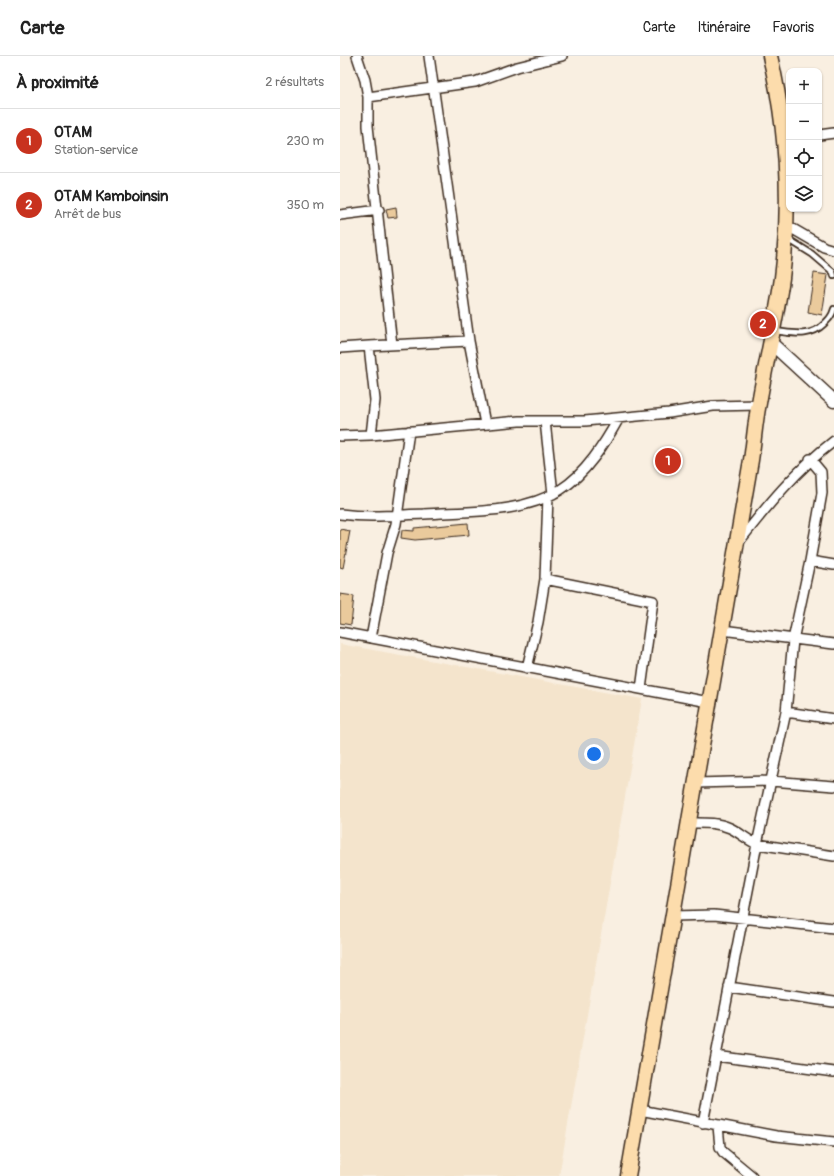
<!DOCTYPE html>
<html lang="fr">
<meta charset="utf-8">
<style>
body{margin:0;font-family:Pangolin,sans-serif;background:#f2f2f2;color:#222}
.controls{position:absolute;right:12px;top:12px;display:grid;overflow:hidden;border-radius:8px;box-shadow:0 1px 3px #0004}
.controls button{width:36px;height:36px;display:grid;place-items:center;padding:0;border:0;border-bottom:1px solid #e0e0e0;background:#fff;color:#222;font:20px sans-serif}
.you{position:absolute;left:254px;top:698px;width:14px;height:14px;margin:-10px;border:3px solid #fff;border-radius:50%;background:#1a73e8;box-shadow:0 0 0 6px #1a73e833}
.badge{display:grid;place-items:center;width:26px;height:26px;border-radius:50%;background:#c8321e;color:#fff;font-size:13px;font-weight:700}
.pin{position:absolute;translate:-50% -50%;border:2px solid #fff;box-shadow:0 1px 4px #0006}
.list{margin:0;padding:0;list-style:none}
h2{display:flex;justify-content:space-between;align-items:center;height:52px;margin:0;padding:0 16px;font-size:17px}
h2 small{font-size:13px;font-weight:400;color:#767676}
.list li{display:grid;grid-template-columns:26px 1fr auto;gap:12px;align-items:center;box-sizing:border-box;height:64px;padding:0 16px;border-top:1px solid #e0e0e0}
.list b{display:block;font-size:15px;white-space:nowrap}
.list p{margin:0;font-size:13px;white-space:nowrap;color:#767676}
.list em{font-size:13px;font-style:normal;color:#767676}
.icon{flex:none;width:22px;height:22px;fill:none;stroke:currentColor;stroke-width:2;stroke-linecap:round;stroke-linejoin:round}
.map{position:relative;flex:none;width:494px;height:1120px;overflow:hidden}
header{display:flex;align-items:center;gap:24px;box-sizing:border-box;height:56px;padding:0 20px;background:#fff;border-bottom:1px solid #e0e0e0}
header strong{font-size:19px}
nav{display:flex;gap:22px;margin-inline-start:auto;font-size:14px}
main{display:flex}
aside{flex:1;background:#fff}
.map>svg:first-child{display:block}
</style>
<header>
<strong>Carte</strong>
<nav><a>Carte</a><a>Itinéraire</a><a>Favoris</a></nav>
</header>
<main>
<aside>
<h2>À proximité<small>2 résultats</small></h2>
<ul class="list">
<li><span class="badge">1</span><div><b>OTAM</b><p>Station-service</p></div><em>230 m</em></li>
<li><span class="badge">2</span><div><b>OTAM Kamboinsin</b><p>Arrêt de bus</p></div><em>350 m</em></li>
</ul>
</aside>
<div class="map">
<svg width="494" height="1120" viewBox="0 0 494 1120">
<rect width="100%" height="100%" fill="#f9efe1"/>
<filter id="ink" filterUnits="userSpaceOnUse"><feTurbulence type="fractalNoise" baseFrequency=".025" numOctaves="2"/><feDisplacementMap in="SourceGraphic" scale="8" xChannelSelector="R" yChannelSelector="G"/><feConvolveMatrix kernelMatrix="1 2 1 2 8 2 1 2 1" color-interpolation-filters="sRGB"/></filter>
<g filter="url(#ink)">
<path fill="#f4e4cc" d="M0 588 302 643 219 1120H0Z"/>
<path fill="#eaca9c" stroke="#3b2a1e" d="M56 151 57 161 48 162 46 153Z
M474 217 488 219 482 259 468 256Z
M128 467 129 479 75 484 61 482 62 474 74 475V472Z
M0 473 10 475 3 512 0 511Z
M0 538 14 540 11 569 0 567Z"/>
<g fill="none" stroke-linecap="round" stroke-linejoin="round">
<defs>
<path id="lane" d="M448 183 472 198 493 216 494 220
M435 275C453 277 470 282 484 268 489 263 492 260 494 253"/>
<path id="street" d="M17 0 25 24 28 41
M479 79 494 77
M0 159 39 154
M446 169 484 191 494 194
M129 285 145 368
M52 289 28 70V41L135 26 177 11 222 0
M29 290 129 285 89 0
M0 292 29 290 35 344 31 379
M205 365 213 438
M0 380 31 379 179 365H245L329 357 373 350 419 349
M0 458C29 462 55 459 84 458 128 455 182 458 220 434 246 418 265 387 279 362
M398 487C427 450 456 414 494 385
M470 505 494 509
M205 523 313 545 301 633
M382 574 494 588
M0 576 369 646
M31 582 47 497 56 468 69 375
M187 612 198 566 205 523 208 440
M446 656 494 663
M356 727 431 725 494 730
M349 767C363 767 377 766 390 772 399 776 407 784 417 788L494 800
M333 860 374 859 494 872
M389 931 494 946
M376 1000 494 1016
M300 1054 436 1080 494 1086
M363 1067 417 788 446 656 453 584 470 505 482 437 481 416 470 403
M378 1070 380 1091 383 1096 412 1120"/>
<path id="secondary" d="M431 287 494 345"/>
<path id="primary" d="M288 1120 411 404C414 385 415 366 419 347 426 306 436 264 442 222 451 149 447 72 430 0"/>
</defs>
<use href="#lane" stroke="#3b2a1e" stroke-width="8"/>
<use href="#street" stroke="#3b2a1e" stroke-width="12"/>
<use href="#secondary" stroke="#3b2a1e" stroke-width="15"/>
<use href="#primary" stroke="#3b2a1e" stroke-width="17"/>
<use href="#lane" stroke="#fff" stroke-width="4.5"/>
<use href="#street" stroke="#fff" stroke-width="9"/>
<use href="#secondary" stroke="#fff" stroke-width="12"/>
<use href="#primary" stroke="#fcdcac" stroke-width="14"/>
</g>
</g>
</svg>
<div class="controls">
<button>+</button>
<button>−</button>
<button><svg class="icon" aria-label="locate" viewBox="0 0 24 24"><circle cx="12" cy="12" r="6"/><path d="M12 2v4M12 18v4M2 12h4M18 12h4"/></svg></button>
<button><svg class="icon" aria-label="layers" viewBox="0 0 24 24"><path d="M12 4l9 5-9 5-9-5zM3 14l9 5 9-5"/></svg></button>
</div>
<div class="you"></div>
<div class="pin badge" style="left:328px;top:405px">1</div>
<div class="pin badge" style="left:423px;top:268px">2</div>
</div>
</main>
